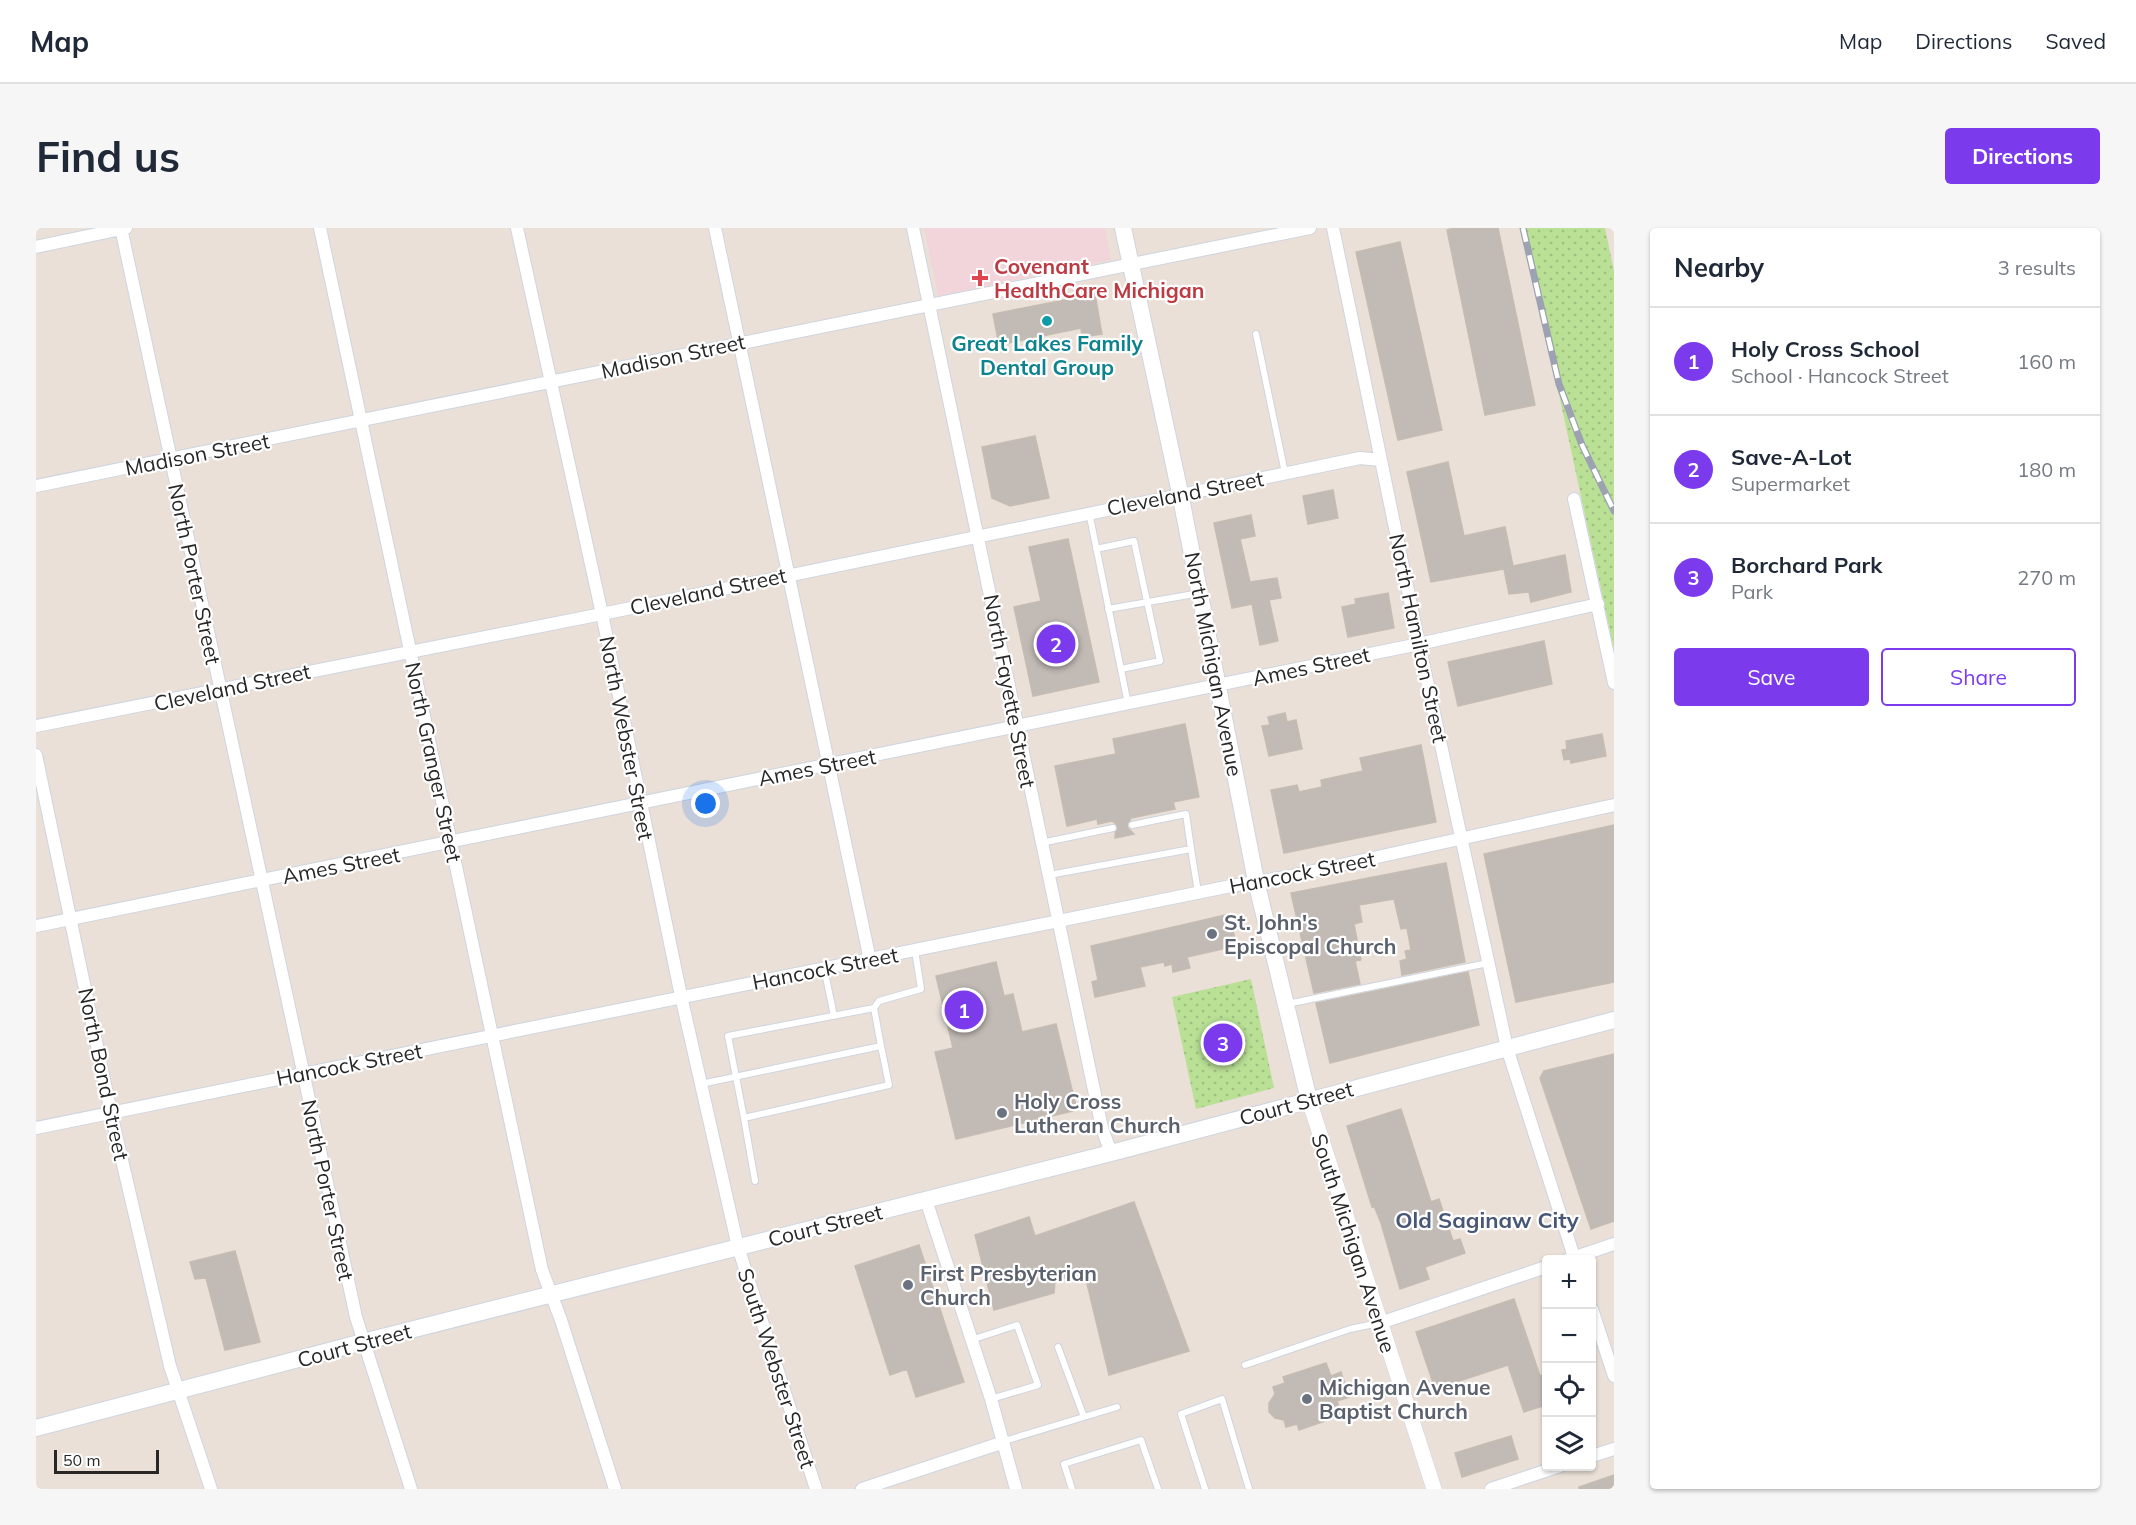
<!DOCTYPE html>
<meta charset="utf-8">
<style>
body{margin:0;font-family:Mulish,sans-serif;background:#f6f6f7;color:#1f2937}
.controls{position:absolute;right:18px;bottom:18px;display:grid;overflow:hidden;border-radius:6px;box-shadow:0 2px 4px #0004}
.controls button{width:54px;height:54px;display:grid;place-items:center;padding:0;border:0;border-bottom:2px solid #e0e1e3;background:#fff;color:#1f2937;font:30px sans-serif}
.scale{position:absolute;left:18px;bottom:15px;width:105px;box-sizing:border-box;padding-left:6px;border:3px solid #272727;border-top:0;font-size:16px;line-height:21px;white-space:nowrap;color:#272727;-webkit-text-stroke:4px #fff;paint-order:stroke}
.you{position:absolute;left:670px;top:576px;width:21px;height:21px;margin:-15px;border:4px solid #fff;border-radius:50%;background:#1a73e8;box-shadow:0 0 0 9px #1a73e833}
.badge{display:grid;place-items:center;width:39px;height:39px;border-radius:50%;background:#7c3aed;color:#fff;font-size:20px;font-weight:700}
.pin{position:absolute;translate:-50% -50%;border:3px solid #fff;box-shadow:0 2px 6px #0006}
.list{margin:0;padding:0;list-style:none}
h2{display:flex;justify-content:space-between;align-items:center;height:78px;margin:0;padding:0 24px;font-size:26px}
h2 small{font-size:20px;font-weight:400;color:#747a83}
.list li{display:grid;grid-template-columns:39px 1fr auto;gap:18px;align-items:center;box-sizing:border-box;height:108px;padding:0 24px;border-top:2px solid #e0e1e3}
.list b{display:block;font-size:22px;white-space:nowrap}
.list p{margin:0;font-size:20px;white-space:nowrap;color:#747a83}
.list em{font-size:20px;font-style:normal;color:#747a83}
.actions{display:flex;gap:12px;padding:18px 24px}
.actions a{flex:1;padding:14px 0;border:2px solid #7c3aed;border-radius:6px;text-align:center;font-size:21px;color:#7c3aed}
.actions .main{background:#7c3aed;color:#fff}
.icon{flex:none;width:33px;height:33px;fill:none;stroke:currentColor;stroke-width:2;stroke-linecap:round;stroke-linejoin:round}
.map{position:relative;flex:none;width:1578px;height:1261px;overflow:hidden;border-radius:6px}
header{display:flex;align-items:center;gap:36px;box-sizing:border-box;height:84px;padding:0 30px;background:#fff;border-bottom:2px solid #e0e1e3}
header strong{font-size:28px}
nav{display:flex;gap:33px;margin-inline-start:auto;font-size:21px}
.intro{display:flex;align-items:center;justify-content:space-between;box-sizing:border-box;height:144px;padding:0 36px}
h1{margin:0;font-size:42px}
.button{padding:15px 27px;border-radius:6px;background:#7c3aed;color:#fff;font-size:21px;font-weight:700}
main{display:flex;gap:36px;padding:0 36px}
aside{flex:1;background:#fff;border-radius:6px;box-shadow:0 2px 4px #0004}
.map>svg:first-child{display:block}
</style>
<header>
<strong>Map</strong>
<nav><a>Map</a><a>Directions</a><a>Saved</a></nav>
</header>
<div class="intro"><h1>Find us</h1><a class="button">Directions</a></div>
<main>
<div class="map">
<svg width="1578" height="1261" viewBox="0 0 1578 1261">
<defs>
<pattern id="park-dots" width="8" height="8" patternUnits="userSpaceOnUse" patternTransform="scale(1.5)"><rect width="8" height="8" fill="#b9e095"/><path d="M2 2h.1M6 6h.1" fill="none" stroke="#9fc080" stroke-width="1.8" stroke-linecap="round"/></pattern>
</defs>
<rect width="100%" height="100%" fill="#eae0d8"/>
<path fill="#f1d5da" d="M888 0H1069L1075 32 902 68Z"/>
<path fill="url(#park-dots)" d="M1487 0H1569L1578 43V421Z
M1215 751 1238 860 1160 881 1136 769Z"/>
<path fill="#c2bab5" stroke="#c5bcb2" stroke-width="1.5" d="M1418 0H1462L1499 177 1449 187 1411 2Z
M1364 14 1406 202 1362 212 1320 24Z
M1059 66 1066 106 1046 109 1045 100 963 117 957 86Z
M999 208 1013 270 974 278 956 270 946 219Z
M1412 234 1428 308 1469 299 1477 338 1529 327 1535 364 1495 374 1493 364 1473 366 1468 341 1395 354 1371 244Z
M1297 262 1302 290 1272 296 1267 268Z
M1215 287 1219 308 1204 311 1214 354 1241 350 1245 370 1233 372 1242 413 1224 417 1216 376 1196 380 1178 295Z
M1032 311 1063 454 997 468 978 379 1005 373 993 319Z
M1352 365 1358 400 1312 409 1306 379 1320 376 1319 371Z
M1508 413 1516 456 1422 478 1412 434Z
M1249 485 1251 494 1260 492 1266 521 1233 528 1226 498 1234 497 1232 489Z
M1149 496 1163 569 1137 574 1139 581 1095 590 1091 599 1098 606 1079 610 1080 596 1076 593 1062 596 1061 591 1031 598 1019 538 1080 526 1077 511Z
M1566 506 1570 528 1535 535 1534 531 1528 532 1526 522 1531 521 1530 513Z
M1385 517 1400 594 1248 625 1235 562 1261 557 1263 564 1286 559 1285 552 1327 543 1324 530Z
M1578 597V754L1480 774 1448 626Z
M1410 635 1429 734 1366 747 1364 733 1371 731 1369 723 1375 722 1371 700 1365 701 1358 671 1323 677 1326 694 1318 696 1325 732 1319 733 1324 756 1278 765 1255 665Z
M1194 686 1200 718 1151 729 1154 740 1137 744 1136 736 1129 738 1128 734 1104 739 1109 758 1059 769 1056 754 1062 752 1055 718Z
M960 734 968 768 977 766 986 804 1020 796 1041 882 920 911 899 824 917 820 900 748Z
M1432 744 1443 797 1294 835 1280 775Z
M1578 826V993L1555 1001 1504 850 1508 843Z
M1365 881 1395 974 1403 971 1417 1013 1424 1011 1429 1025 1389 1039 1393 1051 1364 1061 1345 995 1338 978 1336 979 1311 898Z
M1098 974 1153 1123 1073 1147 1048 1043 1019 1053 1018 1065 958 1082 939 1007 993 989 999 1008Z
M883 1017 928 1154 880 1169 871 1141 854 1147 819 1038Z
M199 1023 224 1114 189 1122 170 1050 159 1051 154 1034Z
M1478 1071 1504 1148 1510 1146V1177L1488 1184 1472 1137 1399 1161 1380 1104Z
M1290 1135 1295 1148 1305 1144 1313 1169 1301 1173 1306 1187 1263 1202 1261 1196 1250 1199 1248 1192 1239 1190 1233 1184V1175L1239 1166 1237 1159 1249 1155 1247 1149Z
M1475 1208 1482 1231 1426 1249 1419 1225Z
M1578 1247V1261H1543V1259Z"/>
<g fill="none" stroke-linecap="round" stroke-linejoin="round">
<defs>
<path id="service" d="M1220 106 1249 245
M1053 284 1092 476
M1060 321 1098 313 1124 433 1085 441
M1072 381 1164 365
M1096 597 1150 586 1155 621
M1005 615 1077 600
M1013 647 1155 621 1162 664
M788 740 798 788
M1251 776 1452 735
M838 780 843 773 885 761 879 722
M665 856 845 818 853 857 708 890 719 953
M708 890 692 808 838 780 845 818
M935 1112 981 1097 1002 1157 955 1171
M1022 1119 1048 1189
M1209 1137 1314 1101 1343 1095
M965 1214 1081 1179
M1036 1261 1028 1236 1105 1212 1122 1261
M1169 1261 1145 1186 1186 1171 1213 1261"/>
<path id="minor" d="M85 0 320 1089 375 1261
M284 0 506 1042 525 1092 579 1261
M481 0 566 386 645 768 702 1019 780 1261
M679 0 834 732
M877 0C940 300 1002 600 1066 900L1075 925
M1297 0 1383 416 1471 820 1539 1032
M0 19 90 0
M0 258 1274 0
M1538 271 1578 455
M0 498 566 386 1324 230 1345 232
M0 527 75 885 134 1138 175 1261
M0 698 1383 416 1562 376
M0 900 1195 658 1250 649 1578 577
M890 972 955 1171 980 1261
M1531 1032 1578 1016
M1556 1081 1578 1148
M1344 1095 1510 1039
M1556 1228 1578 1221
M826 1261 965 1215
M1455 1261 1524 1238"/>
<path id="tertiary" d="M1273 872 1398 1261"/>
<path id="secondary" d="M1087 0 1144 265 1220 653 1273 872
M0 1200 327 1114 1075 925 1578 792"/>
</defs>
<use href="#service" stroke="#ced4e0" stroke-width="8"/>
<use href="#minor" stroke="#ced4e0" stroke-width="14"/>
<use href="#tertiary" stroke="#ced4e0" stroke-width="16"/>
<use href="#secondary" stroke="#ced4e0" stroke-width="18"/>
<use href="#service" stroke="#fff" stroke-width="6"/>
<use href="#minor" stroke="#fff" stroke-width="12"/>
<use href="#tertiary" stroke="#fff" stroke-width="15"/>
<use href="#secondary" stroke="#fff" stroke-width="16"/>
<defs>
<path id="rail" d="M1487 0 1523 156 1546 217 1578 283"/>
</defs>
<use href="#rail" stroke="#9ca2b1" stroke-width="7"/>
<use href="#rail" stroke="#fff" stroke-width="4.5" stroke-dasharray="14" stroke-linecap="butt"/>
</g>
<path fill="#e0444e" stroke="#fff" stroke-width="2" d="M941 41h6v6h6v6h-6v6h-6v-6h-6v-6h6z"/>
<circle fill="#0f9aa8" stroke="#fff" stroke-width="2" cx="1011" cy="93" r="6"/>
<g fill="#6b7280" stroke="#fff" stroke-width="2">
<circle cx="1176" cy="706" r="6"/>
<circle cx="966" cy="885" r="6"/>
<circle cx="872" cy="1057" r="6"/>
<circle cx="1271" cy="1171" r="6"/>
</g>
<g text-anchor="middle" dominant-baseline="central" stroke-width="4.5" stroke-linejoin="round" paint-order="stroke">
<g font-size="21" font-weight="bold" fill="#be3a42" stroke="#fff" text-anchor="start">
<text x="958" y="38">Covenant<tspan x="958" dy="24">HealthCare Michigan</tspan></text>
</g>
<g font-size="21" font-weight="bold" fill="#0d838f" stroke="#fff">
<text x="1011" y="115">Great Lakes Family<tspan x="1011" dy="24">Dental Group</tspan></text>
</g>
<g font-size="21" fill="#272727" stroke="#fff">
<text transform="translate(637 128) rotate(-12)">Madison Street</text>
<text transform="translate(161 226) rotate(-11)">Madison Street</text>
<text transform="translate(1149 265) rotate(-11)">Cleveland Street</text>
<text transform="translate(159 346) rotate(78)">North Porter Street</text>
<text transform="translate(672 363) rotate(-12)">Cleveland Street</text>
<text transform="translate(1383 410) rotate(78)">North Hamilton Street</text>
<text transform="translate(1178 436) rotate(79)">North Michigan Avenue</text>
<text transform="translate(1275 438) rotate(-12)">Ames Street</text>
<text transform="translate(196 459) rotate(-12)">Cleveland Street</text>
<text transform="translate(974 463) rotate(79)">North Fayette Street</text>
<text transform="translate(591 510) rotate(79)">North Webster Street</text>
<text transform="translate(398 534) rotate(78)">North Granger Street</text>
<text transform="translate(781 539) rotate(-11)">Ames Street</text>
<text transform="translate(305 637) rotate(-11)">Ames Street</text>
<text transform="translate(1266 644) rotate(-11)">Hancock Street</text>
<text transform="translate(789 740) rotate(-11)">Hancock Street</text>
<text transform="translate(313 836) rotate(-11)">Hancock Street</text>
<text transform="translate(68 846) rotate(78)">North Bond Street</text>
<text transform="translate(1260 875) rotate(-15)">Court Street</text>
<text transform="translate(292 962) rotate(78)">North Porter Street</text>
<text transform="translate(789 997) rotate(-14)">Court Street</text>
<text transform="translate(1318 1015) rotate(72)">South Michigan Avenue</text>
<text transform="translate(318 1117) rotate(-15)">Court Street</text>
<text transform="translate(741 1140) rotate(72)">South Webster Street</text>
</g>
<g font-size="21" font-weight="bold" fill="#5b616d" stroke="#fff" text-anchor="start">
<text x="1188" y="694">St. John's<tspan x="1188" dy="24">Episcopal Church</tspan></text>
<text x="978" y="873">Holy Cross<tspan x="978" dy="24">Lutheran Church</tspan></text>
<text x="884" y="1045">First Presbyterian<tspan x="884" dy="24">Church</tspan></text>
<text x="1283" y="1159">Michigan Avenue<tspan x="1283" dy="24">Baptist Church</tspan></text>
</g>
<g font-size="22" font-weight="bold" fill="#495776" stroke="#fff">
<text x="1451" y="992">Old Saginaw City</text>
</g>
</g>
</svg>
<div class="controls">
<button>+</button>
<button>−</button>
<button><svg class="icon" aria-label="locate" viewBox="0 0 24 24"><circle cx="12" cy="12" r="6"/><path d="M12 2v4M12 18v4M2 12h4M18 12h4"/></svg></button>
<button><svg class="icon" aria-label="layers" viewBox="0 0 24 24"><path d="M12 4l9 5-9 5-9-5zM3 14l9 5 9-5"/></svg></button>
</div>
<div class="scale">50 m</div>
<div class="you"></div>
<div class="pin badge" style="left:928px;top:782px">1</div>
<div class="pin badge" style="left:1020px;top:416px">2</div>
<div class="pin badge" style="left:1187px;top:815px">3</div>
</div>
<aside>
<h2>Nearby<small>3 results</small></h2>
<ul class="list">
<li><span class="badge">1</span><div><b>Holy Cross School</b><p>School · Hancock Street</p></div><em>160 m</em></li>
<li><span class="badge">2</span><div><b>Save-A-Lot</b><p>Supermarket</p></div><em>180 m</em></li>
<li><span class="badge">3</span><div><b>Borchard Park</b><p>Park</p></div><em>270 m</em></li>
</ul>
<div class="actions"><a class="main">Save</a><a>Share</a></div>
</aside>
</main>
